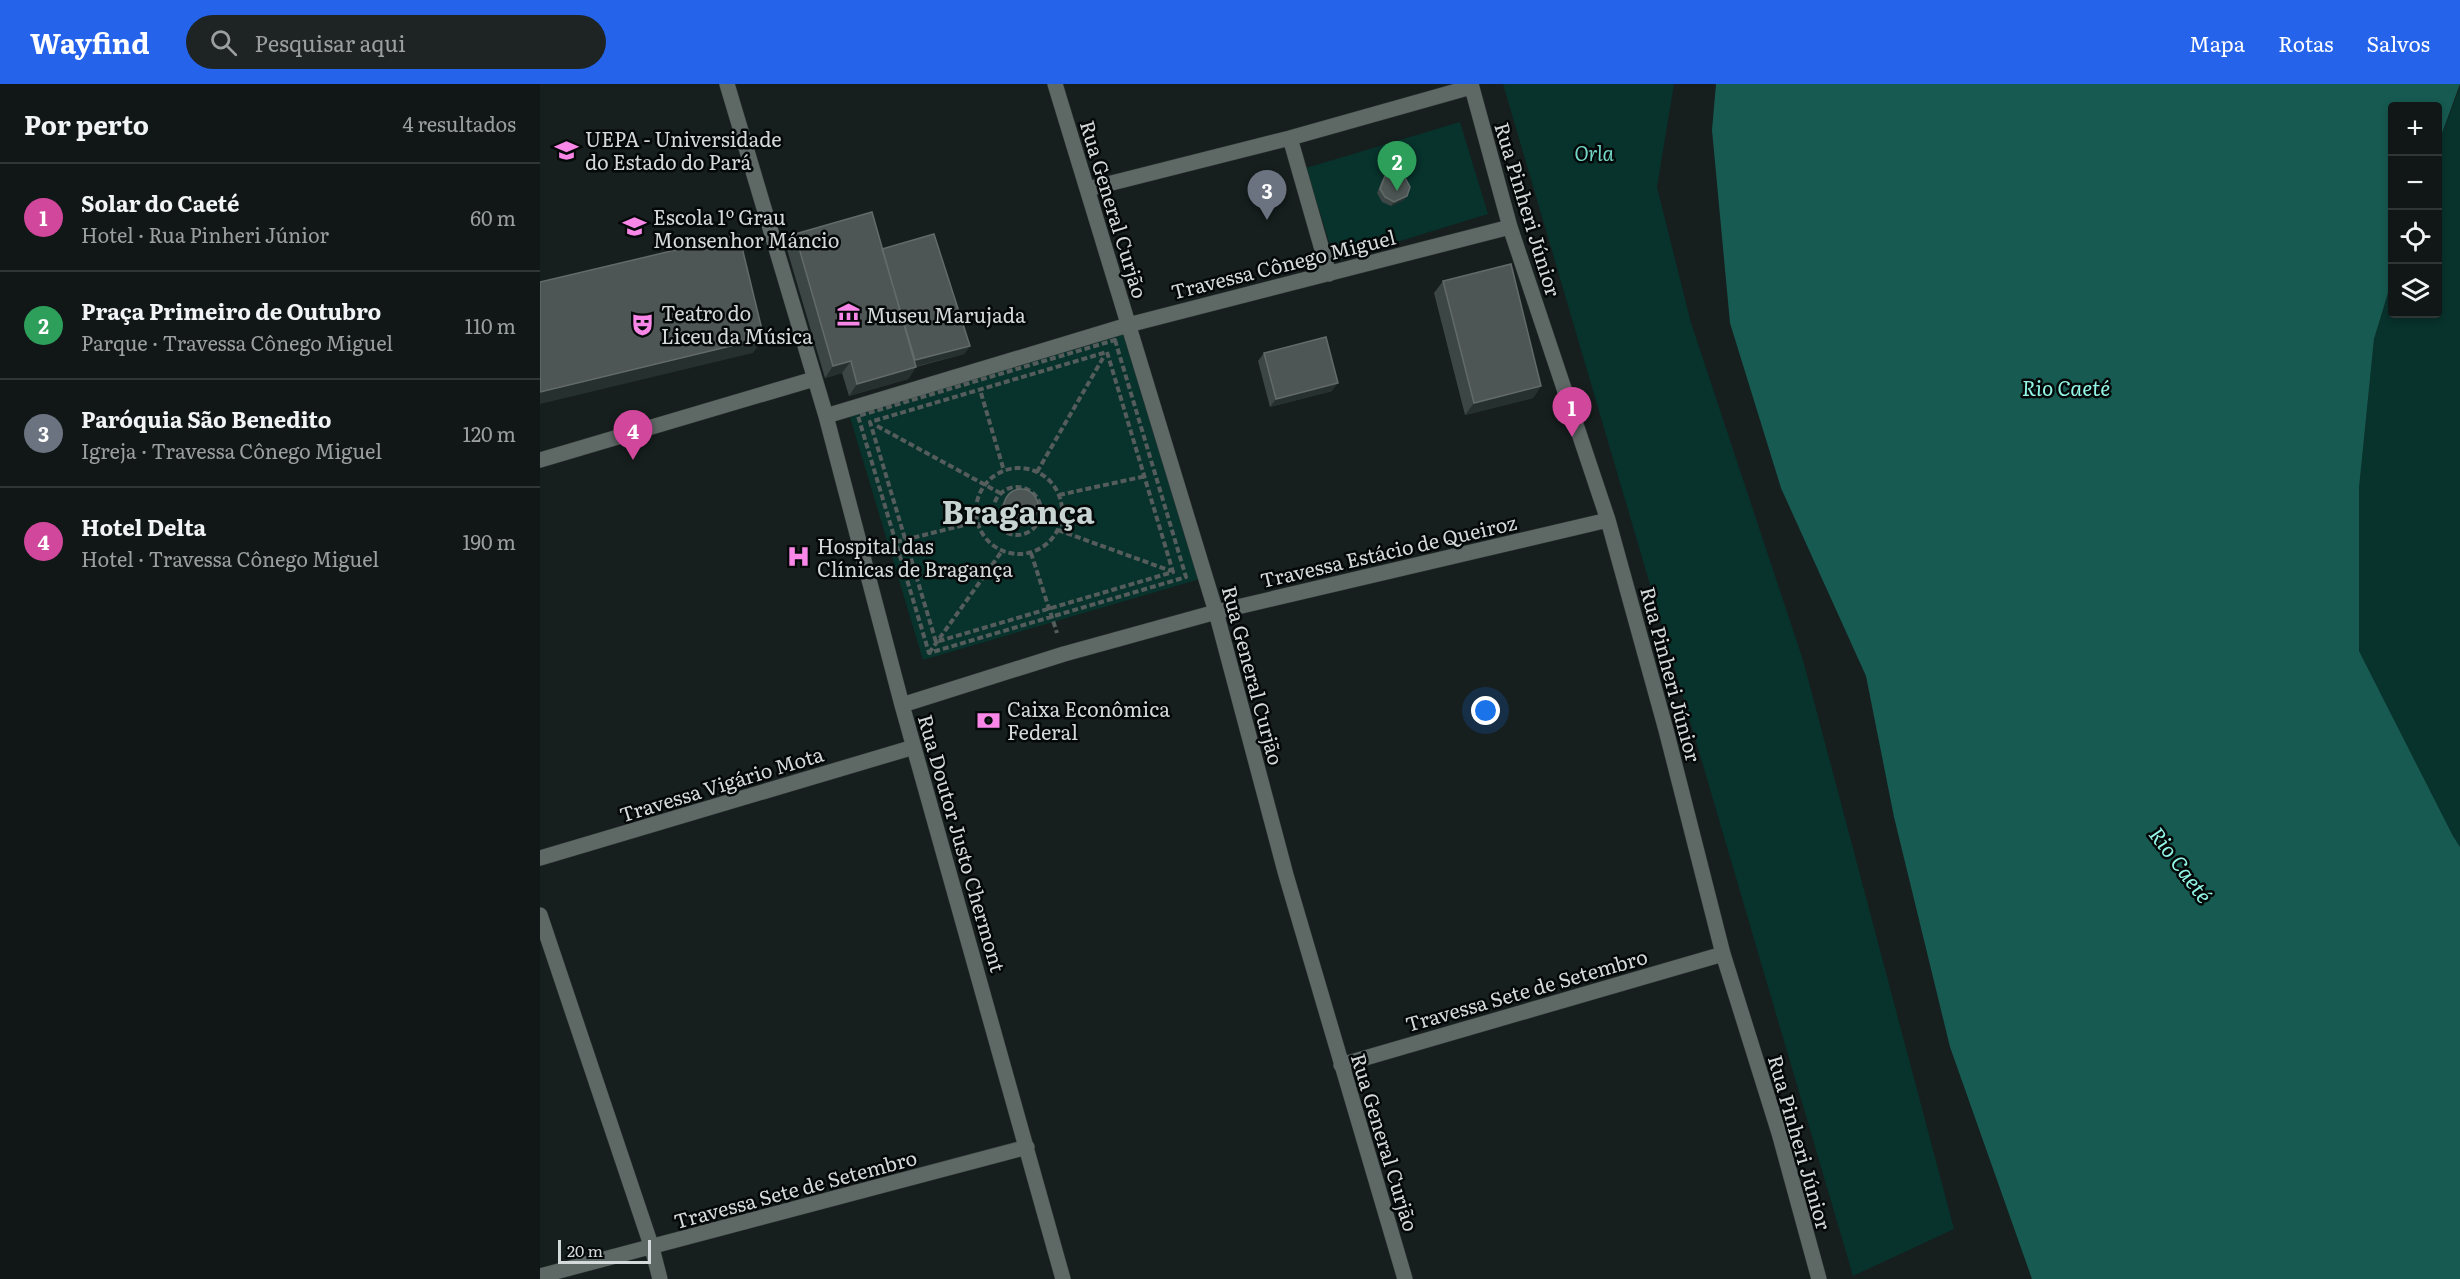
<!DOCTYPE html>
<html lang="pt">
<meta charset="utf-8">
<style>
body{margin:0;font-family:Literata,serif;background:#1e2423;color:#f1f3f6}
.controls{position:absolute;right:18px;top:18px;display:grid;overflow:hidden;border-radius:6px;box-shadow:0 3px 9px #0003}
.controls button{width:54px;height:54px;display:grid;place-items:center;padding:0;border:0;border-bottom:2px solid #303635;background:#101716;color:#f1f3f6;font:30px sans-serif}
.scale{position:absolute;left:18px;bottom:15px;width:93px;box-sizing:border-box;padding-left:6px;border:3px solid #d4dad9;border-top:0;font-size:16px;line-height:21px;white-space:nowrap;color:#d4dad9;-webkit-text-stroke:4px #050808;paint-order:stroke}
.you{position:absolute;left:946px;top:627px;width:21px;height:21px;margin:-15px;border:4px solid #fff;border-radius:50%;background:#1a73e8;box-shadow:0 0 0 9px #1a73e833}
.badge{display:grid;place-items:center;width:39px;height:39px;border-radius:50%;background:#2563eb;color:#fff;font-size:20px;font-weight:700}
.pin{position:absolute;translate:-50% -50px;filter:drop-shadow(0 2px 3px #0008)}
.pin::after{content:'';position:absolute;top:32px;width:21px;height:18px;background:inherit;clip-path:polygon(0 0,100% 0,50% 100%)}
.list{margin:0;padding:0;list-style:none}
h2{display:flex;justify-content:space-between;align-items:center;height:78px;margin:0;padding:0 24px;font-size:26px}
h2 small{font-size:20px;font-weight:400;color:#9c9fa1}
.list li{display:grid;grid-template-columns:39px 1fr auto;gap:18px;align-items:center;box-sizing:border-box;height:108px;padding:0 24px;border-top:2px solid #303635}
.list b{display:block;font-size:22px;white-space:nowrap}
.list p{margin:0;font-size:20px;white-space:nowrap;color:#9c9fa1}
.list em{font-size:20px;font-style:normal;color:#9c9fa1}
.icon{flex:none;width:33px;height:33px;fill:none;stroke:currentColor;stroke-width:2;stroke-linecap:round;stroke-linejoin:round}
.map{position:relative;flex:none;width:1920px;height:1195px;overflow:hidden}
header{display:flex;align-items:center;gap:36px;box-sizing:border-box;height:84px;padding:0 30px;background:#2563eb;color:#fff}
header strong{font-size:28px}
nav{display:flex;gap:33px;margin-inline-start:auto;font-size:21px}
.search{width:420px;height:54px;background:#1e2423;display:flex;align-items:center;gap:15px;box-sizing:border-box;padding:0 21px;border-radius:33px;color:#9c9fa1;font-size:22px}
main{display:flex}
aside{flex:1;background:#101716}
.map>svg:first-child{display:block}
</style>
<header>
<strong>Wayfind</strong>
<div class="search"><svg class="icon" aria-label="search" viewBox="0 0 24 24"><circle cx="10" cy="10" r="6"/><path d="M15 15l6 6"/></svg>Pesquisar aqui</div>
<nav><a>Mapa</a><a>Rotas</a><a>Salvos</a></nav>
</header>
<main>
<aside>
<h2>Por perto<small>4 resultados</small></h2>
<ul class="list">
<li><span class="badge" style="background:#d1479c">1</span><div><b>Solar do Caeté</b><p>Hotel · Rua Pinheri Júnior</p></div><em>60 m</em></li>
<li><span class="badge" style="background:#2e9e5b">2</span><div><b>Praça Primeiro de Outubro</b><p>Parque · Travessa Cônego Miguel</p></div><em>110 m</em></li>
<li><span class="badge" style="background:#6b7280">3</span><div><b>Paróquia São Benedito</b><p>Igreja · Travessa Cônego Miguel</p></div><em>120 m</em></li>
<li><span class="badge" style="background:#d1479c">4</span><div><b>Hotel Delta</b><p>Hotel · Travessa Cônego Miguel</p></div><em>190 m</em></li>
</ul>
</aside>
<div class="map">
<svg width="1920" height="1195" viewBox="0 0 1920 1195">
<rect width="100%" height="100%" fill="#161f1e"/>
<path fill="#08322c" d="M963 0H1134L1117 103 1151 239 1263 576 1414 1145 1313 1192Z
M1920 3V763L1913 752 1819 567V404L1834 255 1852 196V230H1898V60Z
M920 38 948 130 795 177 766 84Z
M586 249 660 495 383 576 309 330Z"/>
<path fill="#165a51" d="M1176 0H1920L1898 60V22H1852V196L1834 255 1819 404V567L1913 752 1920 763V1195H1492L1410 963 1354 733 1326 592 1241 404 1190 239 1172 46Z"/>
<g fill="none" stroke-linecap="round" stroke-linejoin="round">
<defs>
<path id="minor" d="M187 0 286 332 362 621 523 1195
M515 0 676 528 746 791 865 1195
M931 0 970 143 1068 436 1126 646 1183 870 1239 1049 1279 1195
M750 54 789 190
M548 105 750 54 931 3
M286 332 588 241 970 143
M0 376 274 295
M362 621 524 570 676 528 1068 436
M0 774 374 663
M0 831 112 1164 120 1195
M801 981 1183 870
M0 1192 487 1063"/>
</defs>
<use href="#minor" stroke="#353b3a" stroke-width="16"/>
<path stroke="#555d5c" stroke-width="4" stroke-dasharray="6 3" stroke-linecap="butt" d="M575 256 646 493 389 569 318 332Z
M567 268 633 488 396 558 330 338Z
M441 309 464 387
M337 342 460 409
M436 427a43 43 0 1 1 86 0a43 43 0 1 1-86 0Z
M497 388 563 274
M453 427a24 24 0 1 1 48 0a24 24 0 1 1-48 0Z
M519 411 606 392
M518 446 631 487
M356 458 436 438
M491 469 517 549
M389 569 462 467"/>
<use href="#minor" stroke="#5e6966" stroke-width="15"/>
</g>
<path fill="#3c4644" d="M845 92 867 112 864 116 851 122 842 118 837 109 842 96Z
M255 150 342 165 430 262 424 270 376 283 368 295 309 312 302 289 285 294 246 162Z
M903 197 1001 302 993 314 925 331 894 209Z
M724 269 792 307 730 323 718 277Z
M469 409 492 436 485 442 475 443 467 440 461 431V422Z"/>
<path fill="#26302e" d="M867 112 864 116 851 122 854 118Z
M224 254 213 269 0 320V308Z
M430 262 424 270 365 285 371 277Z
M311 277 302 289 285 294 293 282Z
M376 283 368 295 309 312 317 300Z
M798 299 792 307 730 323 736 315Z
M1001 302 993 314 925 331 934 319Z
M495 431 492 436 485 442 475 443 467 440 469 435Z"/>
<path fill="#4d5654" stroke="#626b69" stroke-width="1.5" d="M854 88 863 90 870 103 867 112 854 118 845 113 840 105 845 92Z
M332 128 376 283 317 300 311 277 293 282 255 150Z
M394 150 430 262 375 276 342 165Z
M199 151 224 254 0 308V198Z
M971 180 1001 302 934 319 903 197Z
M786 253 798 299 736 315 724 269Z
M464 422a17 17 0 1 1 34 0a17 17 0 1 1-34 0Z"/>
<defs>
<symbol id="university-bare" viewBox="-9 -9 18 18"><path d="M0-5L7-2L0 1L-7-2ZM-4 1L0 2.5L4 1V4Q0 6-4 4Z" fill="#f987e8" stroke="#050808" stroke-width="2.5" paint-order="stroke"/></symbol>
<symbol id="school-bare" viewBox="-9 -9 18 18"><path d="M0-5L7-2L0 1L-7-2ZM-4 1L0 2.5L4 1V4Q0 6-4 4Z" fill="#f987e8" stroke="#050808" stroke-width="2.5" paint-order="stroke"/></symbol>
<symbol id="museum-bare" viewBox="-9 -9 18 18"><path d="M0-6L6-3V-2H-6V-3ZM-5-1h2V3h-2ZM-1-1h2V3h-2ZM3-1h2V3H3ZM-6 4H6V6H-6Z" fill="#f987e8" stroke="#050808" stroke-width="2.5" paint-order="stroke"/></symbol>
<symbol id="theatre-bare" viewBox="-9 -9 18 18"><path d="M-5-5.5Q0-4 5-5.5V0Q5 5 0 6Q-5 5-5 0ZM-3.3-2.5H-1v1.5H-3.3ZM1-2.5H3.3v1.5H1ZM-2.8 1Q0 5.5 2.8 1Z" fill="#f987e8" stroke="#050808" stroke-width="2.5" paint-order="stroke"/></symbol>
<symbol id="hospital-bare" viewBox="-9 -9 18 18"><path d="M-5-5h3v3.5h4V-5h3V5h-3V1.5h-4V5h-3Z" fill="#f987e8" stroke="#050808" stroke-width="2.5" paint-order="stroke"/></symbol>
<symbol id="bank-bare" viewBox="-9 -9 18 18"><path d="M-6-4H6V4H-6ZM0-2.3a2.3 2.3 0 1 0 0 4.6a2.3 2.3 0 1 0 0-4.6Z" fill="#f987e8" stroke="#050808" stroke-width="2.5" paint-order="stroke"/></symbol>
</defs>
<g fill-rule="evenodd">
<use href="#university-bare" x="10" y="50" width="33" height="33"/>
<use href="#school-bare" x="78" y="126" width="33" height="33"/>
<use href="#museum-bare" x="292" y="214" width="33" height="33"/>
<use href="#theatre-bare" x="86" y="224" width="33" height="33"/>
<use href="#hospital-bare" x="242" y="456" width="33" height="33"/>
<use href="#bank-bare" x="432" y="620" width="33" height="33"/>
</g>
<g text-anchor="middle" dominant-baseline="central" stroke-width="5" stroke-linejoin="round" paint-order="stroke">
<g font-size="20" fill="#d4dad9" stroke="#050808" text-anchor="start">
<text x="45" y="54">UEPA - Universidade<tspan x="45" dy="23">do Estado do Pará</tspan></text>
<text x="113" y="132">Escola 1º Grau<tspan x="113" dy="23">Monsenhor Máncio</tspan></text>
<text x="121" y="228">Teatro do<tspan x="121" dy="23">Liceu da Música</tspan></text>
<text x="326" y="230">Museu Marujada</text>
<text x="277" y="461">Hospital das<tspan x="277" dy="23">Clínicas de Bragança</tspan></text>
<text x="467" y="624">Caixa Econômica<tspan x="467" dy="23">Federal</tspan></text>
</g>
<g font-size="20" font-style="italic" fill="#72d6c6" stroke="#050808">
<text x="1054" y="68">Orla</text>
</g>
<g font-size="20" fill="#d4dad9" stroke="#050808">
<text transform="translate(575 125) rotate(73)">Rua General Curjão</text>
<text transform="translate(989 125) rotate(73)">Rua Pinheri Júnior</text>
<text transform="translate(743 179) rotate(-14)">Travessa Cônego Miguel</text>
<text transform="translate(848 466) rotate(-13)">Travessa Estácio de Queiroz</text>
<text transform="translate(1132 590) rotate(75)">Rua Pinheri Júnior</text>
<text transform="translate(714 591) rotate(75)">Rua General Curjão</text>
<text transform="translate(181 699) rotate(-17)">Travessa Vigário Mota</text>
<text transform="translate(423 759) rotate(74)">Rua Doutor Justo Chermont</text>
<text transform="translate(986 905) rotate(-16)">Travessa Sete de Setembro</text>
<text transform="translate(846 1058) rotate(73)">Rua General Curjão</text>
<text transform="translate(1261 1058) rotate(74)">Rua Pinheri Júnior</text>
<text transform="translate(255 1104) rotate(-15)">Travessa Sete de Setembro</text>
</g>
<g font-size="21" font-style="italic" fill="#93f7e7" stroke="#050808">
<text x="1526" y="302">Rio Caeté</text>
<text transform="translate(1642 780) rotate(53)">Rio Caeté</text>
</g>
<g font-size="32" font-weight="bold" fill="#c8d4d2" stroke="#050808">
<text x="478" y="426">Bragança</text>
</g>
</g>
</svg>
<div class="controls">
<button>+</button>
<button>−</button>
<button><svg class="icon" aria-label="locate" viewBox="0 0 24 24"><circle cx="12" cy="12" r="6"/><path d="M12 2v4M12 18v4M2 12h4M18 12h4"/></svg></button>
<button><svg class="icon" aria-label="layers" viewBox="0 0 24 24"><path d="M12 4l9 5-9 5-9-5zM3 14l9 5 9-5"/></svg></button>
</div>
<div class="scale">20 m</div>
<div class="you"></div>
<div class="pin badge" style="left:1032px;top:353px;background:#d1479c">1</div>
<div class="pin badge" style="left:857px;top:107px;background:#2e9e5b">2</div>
<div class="pin badge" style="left:727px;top:136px;background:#6b7280">3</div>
<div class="pin badge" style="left:93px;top:376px;background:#d1479c">4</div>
</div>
</main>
